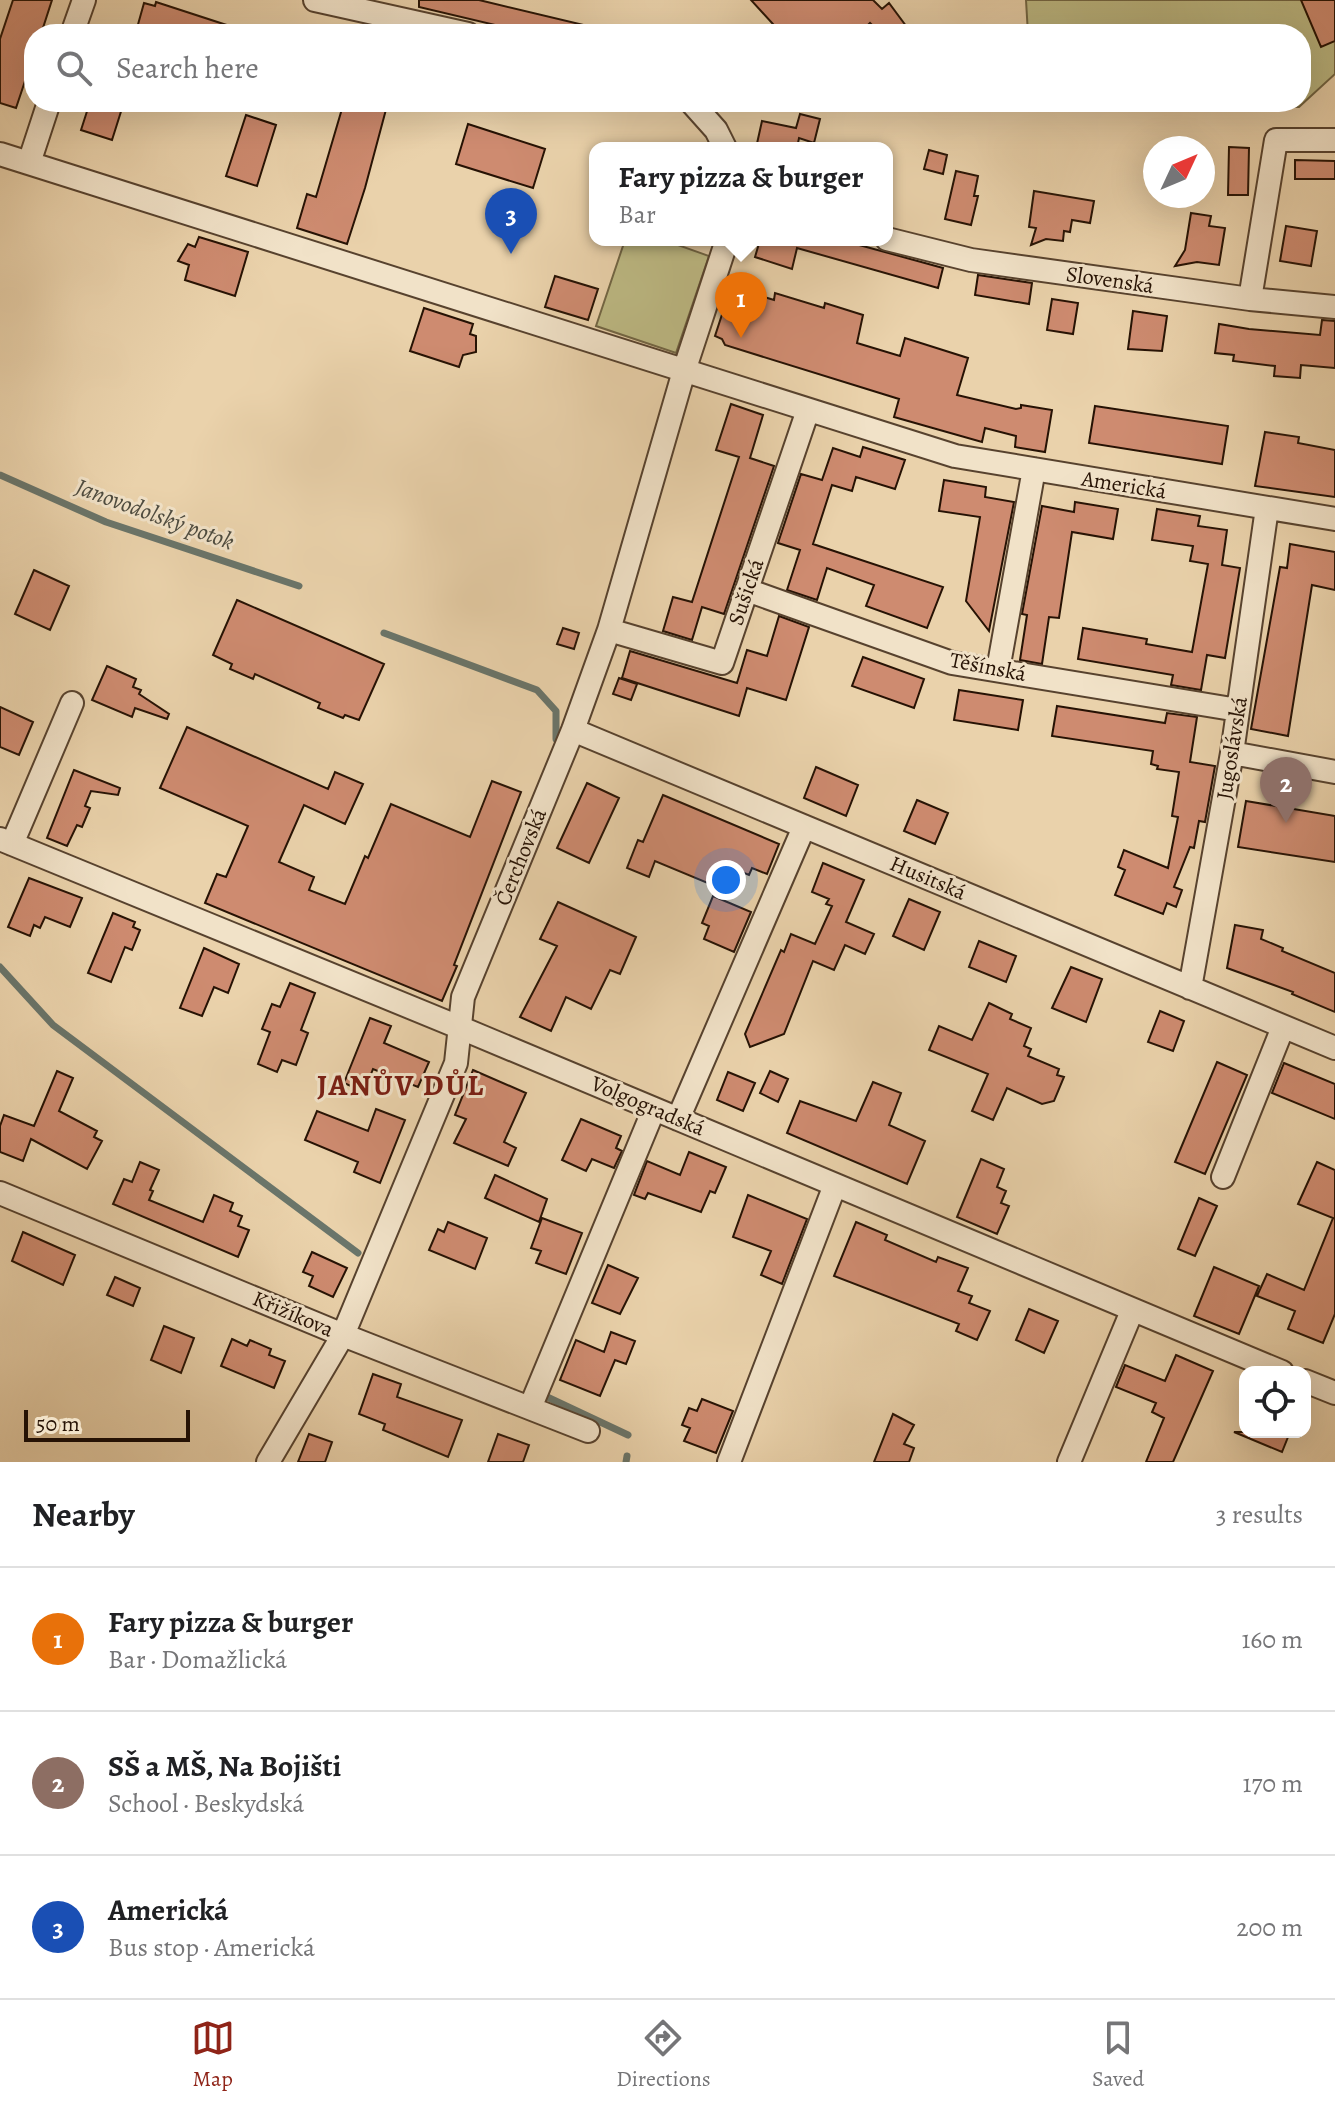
<!DOCTYPE html>
<meta charset="utf-8">
<style>
body{margin:0;font-family:Alegreya,serif;background:#f6f6f6;color:#202124}
.controls{position:absolute;right:24px;bottom:24px;display:grid;overflow:hidden;border-radius:16px;box-shadow:0 8px 32px #0002}
.controls button{width:72px;height:72px;display:grid;place-items:center;padding:0;border:0;border-bottom:2px solid #e0e0e0;background:#fff;color:#202124;font:40px sans-serif}
.compass{position:absolute;left:1143px;top:136px;width:72px;height:72px;border-radius:50%;background:#fff;box-shadow:0 8px 32px #0002;rotate:46deg}
.scale{position:absolute;left:24px;bottom:20px;width:166px;box-sizing:border-box;padding-left:8px;border:4px solid #261204;border-top:0;font-size:22px;line-height:28px;white-space:nowrap;color:#261204;-webkit-text-stroke:6px #f1e2c8;paint-order:stroke}
.you{position:absolute;left:726px;top:880px;width:28px;height:28px;margin:-20px;border:6px solid #fff;border-radius:50%;background:#1a73e8;box-shadow:0 0 0 12px #1a73e833}
.badge{display:grid;place-items:center;width:52px;height:52px;border-radius:50%;background:#8f2418;color:#fff;font-size:26px;font-weight:700}
.pin{position:absolute;translate:-50% -66px;filter:drop-shadow(0 2px 4px #0008)}
.pin::after{content:'';position:absolute;top:42px;width:28px;height:24px;background:inherit;clip-path:polygon(0 0,100% 0,50% 100%)}
.popup{position:absolute;left:589px;top:142px;width:304px;height:104px;box-sizing:border-box;display:grid;place-content:center;border-radius:16px;background:#fff;filter:drop-shadow(0 2px 6px #0005);font-size:26px;white-space:nowrap;color:#757577}
.popup b{font-size:30px;color:#202124}
.popup::after{content:'';position:absolute;left:50%;top:100%;margin-left:-16px;border:16px solid transparent;border-top-color:#fff}
.list{margin:0;padding:0;list-style:none}
h2{display:flex;justify-content:space-between;align-items:center;height:104px;margin:0;padding:0 32px;font-size:34px}
h2 small{font-size:26px;font-weight:400;color:#757577}
.list li{display:grid;grid-template-columns:52px 1fr auto;gap:24px;align-items:center;box-sizing:border-box;height:144px;padding:0 32px;border-top:2px solid #e0e0e0}
.list b{display:block;font-size:30px;white-space:nowrap}
.list p{margin:0;font-size:26px;white-space:nowrap;color:#757577}
.list em{font-size:26px;font-style:normal;color:#757577}
.icon{flex:none;width:44px;height:44px;fill:none;stroke:currentColor;stroke-width:2;stroke-linecap:round;stroke-linejoin:round}
.map{position:relative;flex:none;width:1335px;height:1462px;overflow:hidden}
.search{position:absolute;background:#fff;box-shadow:0 8px 32px #0002;left:24px;right:24px;top:24px;height:88px;display:flex;align-items:center;gap:20px;box-sizing:border-box;padding:0 28px;border-radius:32px;color:#757577;font-size:30px}
.sheet{height:536px;background:#fff}
nav{display:flex;justify-content:space-around;align-items:center;box-sizing:border-box;height:112px;border-top:2px solid #e0e0e0;background:#fff;font-size:22px;color:#757577}
nav a{display:grid;justify-items:center;gap:4px}
nav .on{color:#8f2418}
.map>svg:first-child{display:block}
</style>
<div class="map">
<svg width="1335" height="1462" viewBox="0 0 1335 1462">
<rect width="100%" height="100%" fill="#ead2ab"/>
<filter id="stains"><feTurbulence type="fractalNoise" baseFrequency=".0025" numOctaves="4"/><feColorMatrix values="0 0 0 0 .2 0 0 0 0 .09 0 0 0 0 .02 0 0 0 .5 -.17"/></filter>
<radialGradient id="worn" r=".72"><stop offset=".6" stop-color="#630" stop-opacity="0"/><stop offset="1" stop-color="#630" stop-opacity=".3"/></radialGradient>
<path fill="#bdba84" stroke="#726644" stroke-width="2" d="M1026 0H1335V74L1299 107 1032 103 1301 102V34H1028Z
M625 240H664L709 256 676 353 596 326Z"/>
<g fill="none" stroke-linecap="round" stroke-linejoin="round">
<path stroke="#6a756a" stroke-width="7" d="M0 475 106 522 299 586
M384 633 537 690 556 711V739
M0 967 53 1025 358 1253
M545 1396 628 1435
M626 1462 627 1456"/>
</g>
<path fill="#ce8b70" stroke="#261204" stroke-width="2" d="M13 0H52L41 34H34V54L16 108 0 103V39Z
M419 0H479L592 27 591 34H533L419 7Z
M751 0H873L882 9 889 3 912 34H881L870 23 859 34H782Z
M1301 0H1335V41L1321 47Z
M156 2 245 31 244 34H156L137 28 144 3 155 6Z
M90 102H124L112 140 81 130Z
M344 102H388L365 188 347 244 297 228 307 194 316 197Z
M800 114 820 119 814 143 799 138 797 148H756L762 121 796 128Z
M246 115 276 125 257 186 226 176Z
M468 124 545 149 533 188 456 164Z
M1229 147 1249 148 1248 195H1228Z
M929 150 947 155 943 174 924 169Z
M1295 160 1335 161V179H1295Z
M956 171 978 176 974 196H978L971 225 945 219Z
M1034 191 1094 201 1090 223 1072 220 1070 232 1064 231 1063 241 1046 239 1031 245 1036 228 1029 227Z
M1191 213 1211 216 1209 226 1225 228 1219 265 1197 262 1175 266 1185 250Z
M1286 226 1317 231 1311 266 1280 261Z
M199 237 248 252 235 296 185 280 189 265 178 261 188 244 195 247Z
M760 240H853L852 243 943 268 938 288 797 248 792 269 755 257Z
M978 275 1032 283 1029 304 975 295Z
M555 276 598 289 588 320 545 307Z
M731 287 774 300 775 293 824 308 825 303 863 315 857 343 900 356 905 338 968 358 957 395 1016 409 1021 408V405L1052 410 1045 452 1015 447 1016 436 985 428 982 442 894 417 899 399 725 345 722 339 715 336Z
M1052 299 1078 303 1073 334 1047 330Z
M424 308 473 324 470 334 476 336V352L463 355 459 367 410 351Z
M1133 311 1167 316 1162 351 1128 349Z
M1322 320 1335 321V368L1301 365 1300 378 1274 376 1275 366 1233 361 1234 355 1215 353 1219 324 1249 329 1320 335Z
M731 404 763 415 750 458 774 466 724 614 702 607 692 640 663 631 673 597 692 602 739 457 716 450Z
M1095 406 1228 426 1222 464 1089 443Z
M1265 432 1299 437 1298 443 1335 450V497L1255 486Z
M863 447 905 460 895 489 856 477 852 491 832 485 813 544 943 587 927 628 866 606 874 585 827 568 817 600 787 590 800 550 778 543 801 474 822 480 833 448 860 457Z
M944 480 986 487 985 497 1014 502 989 631 966 601 980 517 939 511Z
M1075 502 1118 509 1113 539 1072 532 1059 618 1049 617 1042 664 1020 660 1027 615 1022 614 1042 506 1074 512Z
M1157 509 1200 516 1198 526 1227 530 1222 565 1240 568 1225 658 1207 655 1201 690 1171 685 1173 675 1078 659 1083 628 1147 639 1146 644 1192 652 1208 564 1190 561 1193 546 1152 540Z
M1290 544 1335 552V590L1312 585 1288 736 1251 729 1280 567 1287 568Z
M34 570 69 586 50 630 15 614Z
M237 600 384 664 359 720 345 715 343 718 318 708 320 703 255 674 253 679 230 669 232 664 213 655Z
M779 616 809 627 786 700 747 688 739 716 622 678 630 651 737 683 747 650 767 656Z
M563 628 579 633 574 649 557 644Z
M863 657 924 679 914 708 852 686Z
M107 666 136 679 133 687 141 690 139 694 169 714 167 719 135 708 132 717 92 700Z
M619 678 637 684 631 700 613 694Z
M959 690 1023 700 1018 730 954 720Z
M1057 706 1165 723 1167 713 1197 717 1190 762 1215 766 1205 822 1199 821 1194 848 1190 847 1174 887 1182 890 1176 907 1167 903 1163 914 1115 895 1125 870 1118 867 1124 850 1168 868 1178 817 1172 816 1179 772 1157 769 1158 766 1151 764 1153 751 1052 736Z
M0 707 33 722 19 755 0 747Z
M187 727 328 789 335 772 363 784 345 824 304 805 279 862 314 877 309 890 345 904 365 856 368 858 391 804 470 837 492 781 521 792 454 965 457 966 442 1001 205 903 217 874 226 877 248 826 160 788Z
M816 767 858 785 846 816 804 798Z
M74 770 120 788 118 795 91 791 85 806 90 808 82 827 77 825 67 846 47 838Z
M587 783 619 798 589 863 557 848Z
M663 795 779 844 767 874 752 868 749 875 730 867 722 889 655 861 649 877 627 868 638 840 643 842Z
M917 800 948 813 935 844 904 831Z
M1246 801 1335 816V862L1238 847Z
M823 863 864 880 846 922 874 934 865 954 845 945 834 970 813 961 784 1034 750 1047 745 1034 781 950 784 952 791 934 815 944 832 906 826 904 829 899 812 892Z
M29 878 82 898 70 927 45 917 40 928 34 925 30 936 8 927Z
M713 896 751 912 734 952 704 939 709 926 702 923Z
M909 899 940 912 924 950 893 936Z
M558 902 636 937 620 974 610 970 591 1009 566 997 551 1031 520 1017 557 946 540 939Z
M113 913 135 922 133 927 140 930 132 950 125 947 111 982 88 973Z
M1235 925 1263 930 1261 939 1283 948 1282 951 1335 973V1012L1292 994 1293 992 1227 968Z
M979 941 1016 956 1006 982 969 967Z
M204 948 239 964 228 993 214 987 202 1016 180 1008Z
M1071 967 1102 979 1086 1022 1052 1008Z
M290 983 315 993 301 1030 308 1033 296 1065 282 1060 277 1072 258 1064 270 1032 262 1029 272 1004 280 1007Z
M989 1003 1012 1014 1010 1019 1031 1028 1024 1046 1031 1049 1028 1056 1059 1069 1057 1075 1064 1077 1054 1101 1042 1104 1007 1088 993 1120 972 1111 988 1074 929 1050 939 1026 972 1040Z
M1160 1011 1184 1021 1173 1051 1148 1042Z
M370 1018 391 1026 384 1043 429 1062 418 1087 373 1069 364 1092 344 1083Z
M1217 1062 1247 1075 1205 1174 1175 1162Z
M1284 1063 1335 1084V1119L1272 1093Z
M473 1070 526 1093 504 1142 516 1148 508 1166 454 1143 466 1119 455 1115Z
M57 1071 73 1078 59 1111 97 1131 94 1137 102 1141 87 1169 31 1139 23 1161 0 1152V1126L4 1115 34 1126Z
M770 1071 788 1079 778 1102 760 1093Z
M728 1072 755 1083 743 1111 717 1100Z
M873 1082 901 1093 889 1125 925 1141 907 1184 787 1133 800 1101 856 1121Z
M376 1109 405 1120 380 1183 354 1172 358 1162 305 1140 317 1111 368 1131Z
M581 1119 621 1136 616 1148 622 1151 614 1168 592 1159 586 1171 562 1160Z
M689 1152 726 1167 715 1193 710 1191 701 1212 648 1193 645 1199 634 1195 647 1161 680 1175Z
M981 1159 1004 1169 997 1187 1006 1191 1001 1203 1009 1206 997 1234 957 1217Z
M140 1162 159 1170 150 1190 153 1191 149 1200 203 1222 214 1195 233 1203 230 1211 242 1216 238 1226 249 1230 238 1257 113 1204 124 1179 132 1182Z
M1317 1162 1335 1170V1314L1323 1343 1288 1329 1295 1311 1257 1296 1267 1274 1304 1290 1333 1218 1298 1204Z
M495 1175 547 1199 539 1222 485 1198Z
M748 1195 807 1219 782 1284 761 1275 771 1251 733 1237Z
M1199 1198 1217 1206 1195 1256 1178 1249Z
M542 1218 582 1233 566 1274 536 1263 541 1251 531 1248Z
M448 1222 487 1238 475 1269 429 1250 438 1229 444 1232Z
M856 1222 887 1235 885 1240 936 1262 938 1257 968 1268 958 1291 972 1296 969 1303 990 1311 977 1340 956 1331 959 1324 834 1276Z
M23 1232 75 1255 63 1285 12 1261Z
M312 1252 347 1268 333 1297 309 1286 313 1276 303 1272Z
M608 1265 638 1278 620 1314 592 1303Z
M1214 1267 1259 1286 1239 1334 1194 1316Z
M115 1277 140 1288 133 1306 107 1295Z
M1029 1309 1058 1321 1044 1353 1016 1340Z
M164 1326 194 1338 181 1373 151 1360Z
M611 1332 635 1341 626 1364 615 1360 600 1396 560 1380 576 1340 604 1352Z
M232 1339 247 1346 250 1340 271 1349 269 1355 285 1361 274 1388 221 1366Z
M1176 1355 1213 1371 1173 1462H1146L1164 1418 1152 1412 1156 1403 1116 1387 1125 1365 1165 1381Z
M373 1374 401 1384 397 1397 462 1420 448 1457 383 1430 385 1424 359 1414Z
M702 1399 733 1411 716 1453 684 1441 690 1428 682 1425 689 1408 697 1411Z
M893 1414 914 1425 904 1444 914 1448 909 1462H874Z
M1234 1432H1290L1282 1452Z
M309 1434 332 1442 325 1462H298Z
M498 1434 529 1445 523 1462H488Z"/>
<g fill="none" stroke-linecap="round" stroke-linejoin="round">
<defs>
<path id="minor" d="M315 0 468 34
M72 34 84 0
M691 102 716 130 725 148
M0 154 955 456 1335 519
M29 163 49 102
M887 239 971 260 1250 299 1335 307
M1250 299 1276 140H1335
M747 590 952 663 1238 710
M609 630 722 663 808 410
M998 670 1034 469
M573 730 1335 1048
M1232 753 1335 772
M0 839 461 1028 1282 1372
M12 844 72 703
M1190 988 1232 753 1267 508
M678 1119 804 827
M1223 1177 1283 1027
M0 1193 343 1335 588 1431
M1305 1381 1335 1393
M530 1408 654 1109
M268 1462 343 1335 456 1063 463 997 573 730 609 630 684 371 727 240
M729 1462 835 1185
M1069 1462 1132 1311"/>
</defs>
<use href="#minor" stroke="#57422e" stroke-width="26"/>
<use href="#minor" stroke="#f1e2c8" stroke-width="22"/>
</g>
<g text-anchor="middle" dominant-baseline="central" stroke-width="6" stroke-linejoin="round" paint-order="stroke">
<g font-size="22" fill="#261204" stroke="#f1e2c8">
<text transform="translate(1110 280) rotate(8)">Slovenská</text>
<text transform="translate(1124 485) rotate(9)">Americká</text>
<text transform="translate(746 592) rotate(-71)">Sušická</text>
<text transform="translate(988 667) rotate(11)">Těšínská</text>
<text transform="translate(1232 748) rotate(-81)">Jugoslávská</text>
<text transform="translate(521 857) rotate(-68)">Čerchovská</text>
<text transform="translate(928 878) rotate(23)">Husitská</text>
<text transform="translate(648 1106) rotate(23)">Volgogradská</text>
<text transform="translate(293 1314) rotate(23)">Křižíkova</text>
</g>
<g font-size="24" font-style="italic" fill="#4e4c40" stroke="#f1e2c8">
<text transform="translate(155 514) rotate(20)">Janovodolský potok</text>
</g>
<g font-size="30" font-weight="bold" letter-spacing="2" fill="#7a1f14" stroke="#f1e2c8">
<text x="401" y="1085">JANŮV DŮL</text>
</g>
</g>
<rect width="100%" height="100%" filter="url(#stains)"/>
<rect width="100%" height="100%" fill="url(#worn)"/>
</svg>
<div class="controls">
<button><svg class="icon" aria-label="locate" viewBox="0 0 24 24"><circle cx="12" cy="12" r="6"/><path d="M12 2v4M12 18v4M2 12h4M18 12h4"/></svg></button>
</div>
<svg class="compass" viewBox="-18 -18 36 36"><path d="M0-13l5 13h-10z" fill="#e53935"/><path d="M0 13l5-13h-10z" fill="#757577"/></svg>
<div class="scale">50 m</div>
<div class="you"></div>
<div class="pin badge" style="left:741px;top:338px;background:#e8710a">1</div>
<div class="popup"><b>Fary pizza &amp; burger</b>Bar</div>
<div class="pin badge" style="left:1286px;top:823px;background:#8d6e63">2</div>
<div class="pin badge" style="left:511px;top:254px;background:#1a4fb4">3</div>
<div class="search"><svg class="icon" aria-label="search" viewBox="0 0 24 24"><circle cx="10" cy="10" r="6"/><path d="M15 15l6 6"/></svg>Search here</div>
</div>
<section class="sheet">
<h2>Nearby<small>3 results</small></h2>
<ul class="list">
<li><span class="badge" style="background:#e8710a">1</span><div><b>Fary pizza &amp; burger</b><p>Bar · Domažlická</p></div><em>160 m</em></li>
<li><span class="badge" style="background:#8d6e63">2</span><div><b>SŠ a MŠ, Na Bojišti</b><p>School · Beskydská</p></div><em>170 m</em></li>
<li><span class="badge" style="background:#1a4fb4">3</span><div><b>Americká</b><p>Bus stop · Americká</p></div><em>200 m</em></li>
</ul>
</section>
<nav>
<a class="on"><svg class="icon" aria-label="map" viewBox="0 0 24 24"><path d="M3 6l6-2 6 2 6-2v14l-6 2-6-2-6 2zM9 4v14M15 6v14"/></svg>Map</a>
<a><svg class="icon" aria-label="directions" viewBox="0 0 24 24"><path d="M12 3l9 9-9 9-9-9zM9 14v-3h6M13 9l2 2-2 2"/></svg>Directions</a>
<a><svg class="icon" aria-label="saved" viewBox="0 0 24 24"><path d="M7 4h10v16l-5-4-5 4z"/></svg>Saved</a>
</nav>
